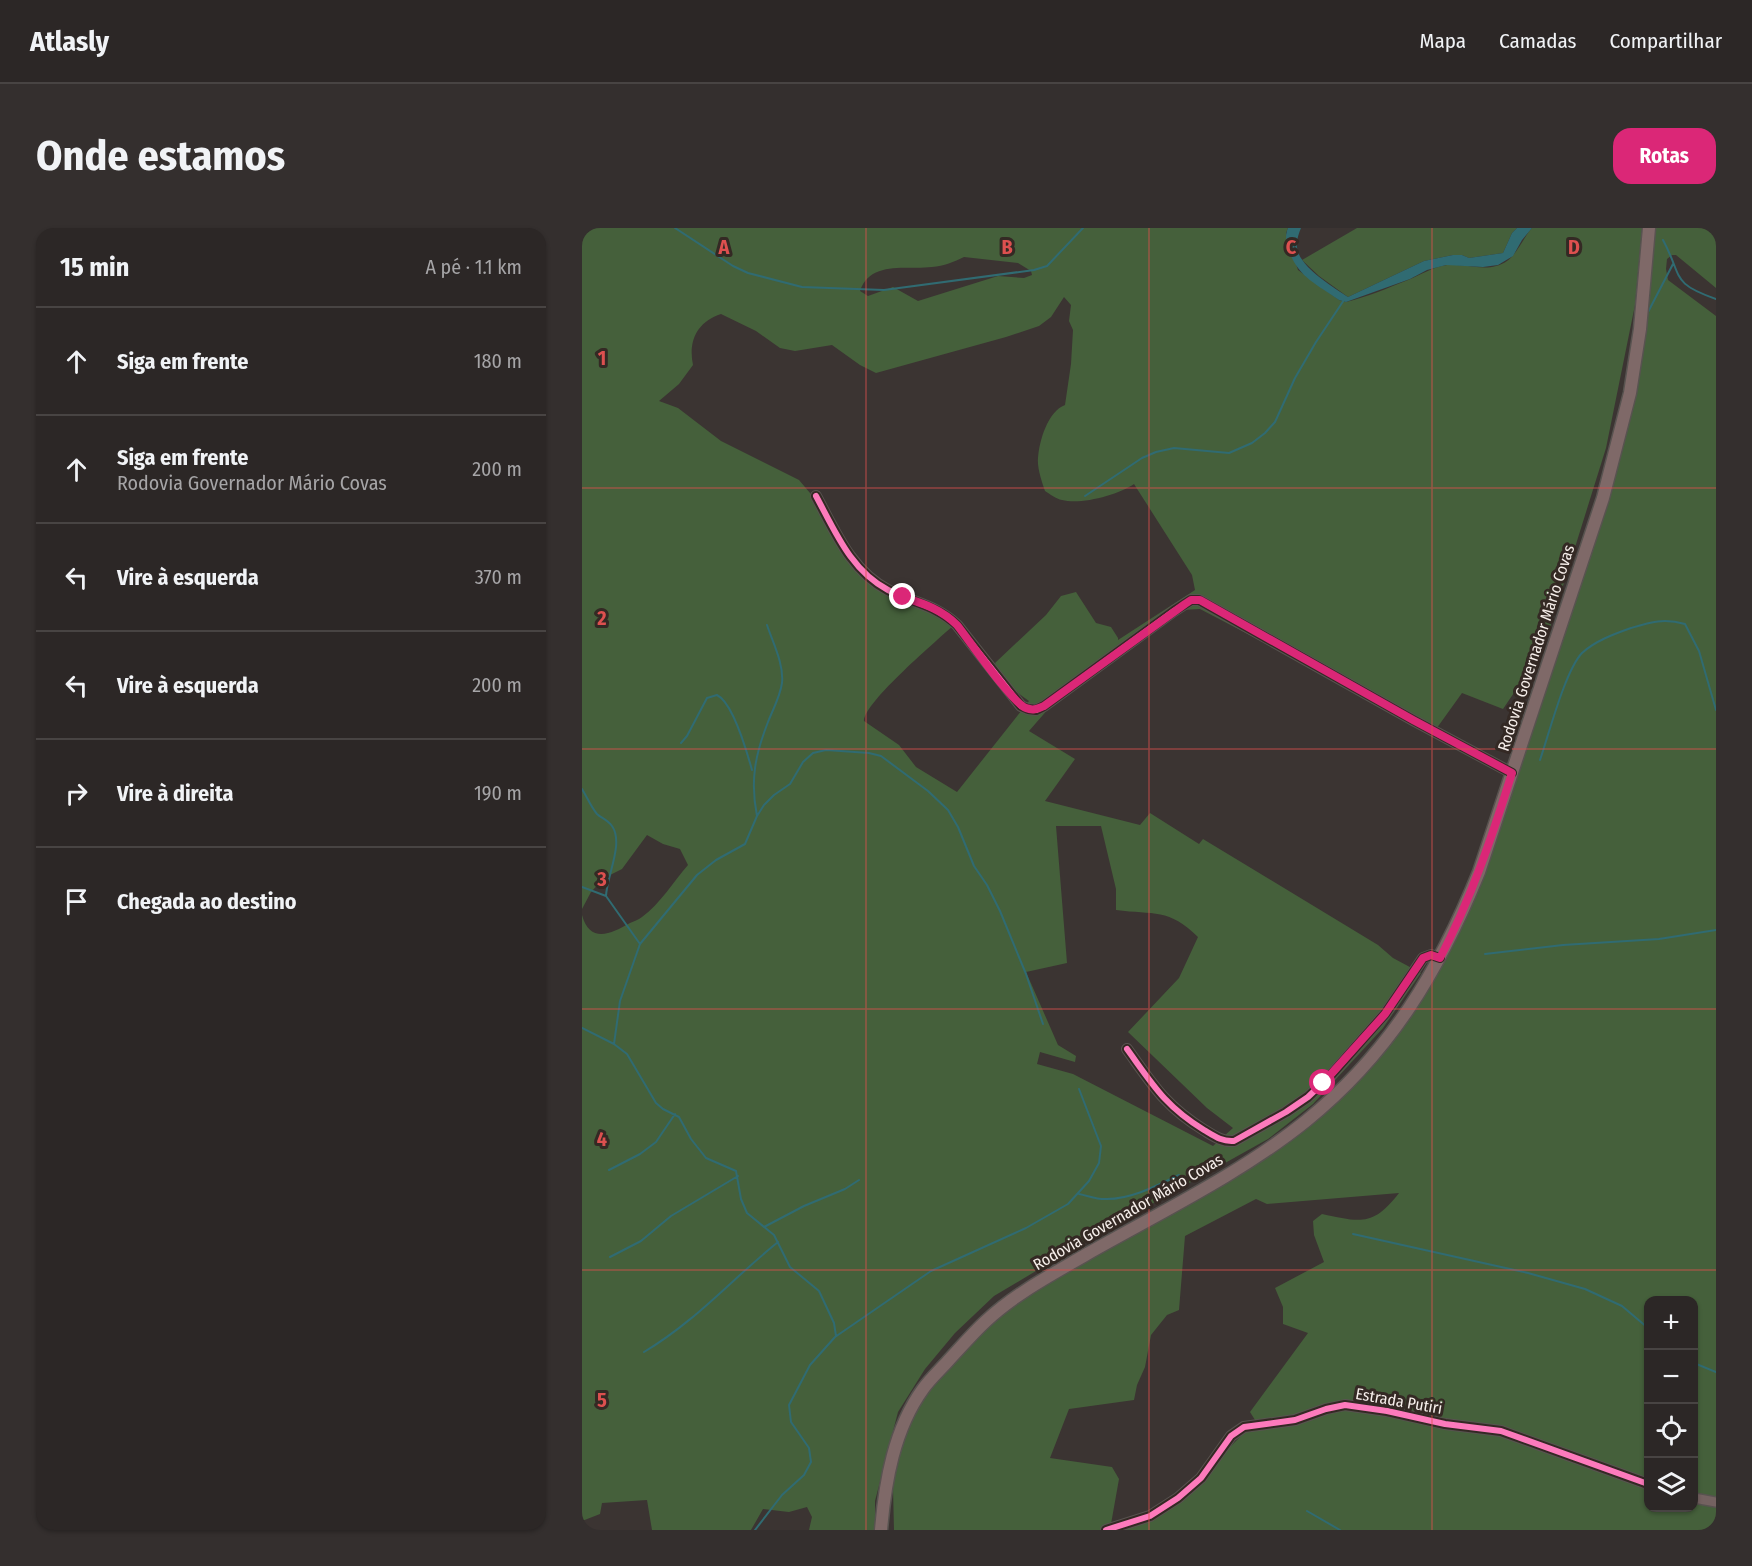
<!DOCTYPE html>
<html lang="pt">
<meta charset="utf-8">
<style>
body{margin:0;font-family:"Fira Sans Condensed",sans-serif;background:#342f2e;color:#f1f3f6}
.controls{position:absolute;right:18px;bottom:18px;display:grid;overflow:hidden;border-radius:12px;box-shadow:0 2px 4px #0004}
.controls button{width:54px;height:54px;display:grid;place-items:center;padding:0;border:0;border-bottom:2px solid #484443;background:#2c2726;color:#f1f3f6;font:30px sans-serif}
.stop{position:absolute;width:18px;height:18px;margin:-14px;border:4px solid #db2777;border-radius:50%;background:#fff}
.stop.end{background:#db2777;border-color:#fff;box-shadow:0 2px 6px #0008}
.list{margin:0;padding:0;list-style:none}
h2{display:flex;justify-content:space-between;align-items:center;height:78px;margin:0;padding:0 24px;font-size:26px}
h2 small{font-size:20px;font-weight:400;color:#a6a5a7}
.list li{display:grid;grid-template-columns:39px 1fr auto;gap:18px;align-items:center;box-sizing:border-box;height:108px;padding:0 24px;border-top:2px solid #484443}
.list b{display:block;font-size:22px;white-space:nowrap}
.list p{margin:0;font-size:20px;white-space:nowrap;color:#a6a5a7}
.list em{font-size:20px;font-style:normal;color:#a6a5a7}
.icon{flex:none;width:33px;height:33px;fill:none;stroke:currentColor;stroke-width:2;stroke-linecap:round;stroke-linejoin:round}
.map{position:relative;flex:none;width:1134px;height:1302px;overflow:hidden;border-radius:18px}
header{display:flex;align-items:center;gap:36px;box-sizing:border-box;height:84px;padding:0 30px;background:#2c2726;border-bottom:2px solid #484443}
header strong{font-size:28px}
nav{display:flex;gap:33px;margin-inline-start:auto;font-size:21px}
.intro{display:flex;align-items:center;justify-content:space-between;box-sizing:border-box;height:144px;padding:0 36px}
h1{margin:0;font-size:42px}
.button{padding:15px 27px;border-radius:18px;background:#db2777;color:#fff;font-size:21px;font-weight:700}
main{display:flex;gap:36px;padding:0 36px}
aside{flex:1;background:#2c2726;border-radius:18px;box-shadow:0 2px 4px #0004}
.map>svg:first-child{display:block}
</style>
<header>
<strong>Atlasly</strong>
<nav><a>Mapa</a><a>Camadas</a><a>Compartilhar</a></nav>
</header>
<div class="intro"><h1>Onde estamos</h1><a class="button">Rotas</a></div>
<main>
<aside>
<h2>15 min<small>A pé · 1.1 km</small></h2>
<ul class="list">
<li><svg class="icon" aria-label="ahead" viewBox="0 0 24 24"><path d="M12 20V5M6 11l6-6 6 6"/></svg><div><b>Siga em frente</b></div><em>180 m</em></li>
<li><svg class="icon" aria-label="ahead" viewBox="0 0 24 24"><path d="M12 20V5M6 11l6-6 6 6"/></svg><div><b>Siga em frente</b><p>Rodovia Governador Mário Covas</p></div><em>200 m</em></li>
<li><svg class="icon" aria-label="left" viewBox="0 0 24 24"><path d="M17 20v-9H6M10 6l-5 5 5 5"/></svg><div><b>Vire à esquerda</b></div><em>370 m</em></li>
<li><svg class="icon" aria-label="left" viewBox="0 0 24 24"><path d="M17 20v-9H6M10 6l-5 5 5 5"/></svg><div><b>Vire à esquerda</b></div><em>200 m</em></li>
<li><svg class="icon" aria-label="right" viewBox="0 0 24 24"><path d="M7 20v-9h11M14 6l5 5-5 5"/></svg><div><b>Vire à direita</b></div><em>190 m</em></li>
<li><svg class="icon" aria-label="arrive" viewBox="0 0 24 24"><path d="M6 21V4h12l-3 4 3 4H6"/></svg><div><b>Chegada ao destino</b></div></li>
</ul>
</aside>
<div class="map">
<svg width="1134" height="1302" viewBox="0 0 1134 1302">
<rect width="100%" height="100%" fill="#3b3432"/>
<path fill="#45603b" fill-rule="evenodd" d="M0 0H706L704 5 716 42 757 72 764 74C785 69 806 60 826 52 839 47 850 39 865 37 884 35 907 46 925 33 936 25 941 10 950 0H1060L1053 77 1024 220 961 422 921 481 880 465 852 504 618 381 599 382 474 472 447 503 493 531 463 573 558 597 568 585 617 616 621 611 796 717 811 730 839 745 801 800 731 876 686 911 516 1006 412 1068 373 1105 343 1141 316 1184 293 1273V1302H227L230 1289 225 1279 207 1284 181 1281 169 1302H70L65 1272 20 1275 18 1286 0 1293V687C8 716 29 706 48 695 52 693 56 692 60 689 78 676 92 653 106 637L98 621 81 616 65 607 40 641 22 650 9 664 0 681ZM382 29 436 35 449 43 450 47 442 50 416 48 336 73 311 59 286 68 278 63C288 32 325 42 350 39 362 38 372 34 382 29ZM482 69 489 77 487 93 491 102 489 136 483 177C466 183 457 213 456 230 455 240 460 254 463 263 468 266 474 271 480 272 499 277 536 267 552 256L610 347 613 362 536 412V410L529 399 514 395 494 364 479 368 464 387 413 435C421 451 433 464 447 473L375 564 334 539 317 517 282 493C282 474 357 411 374 395L344 373 315 377 305 365 286 355 228 265 217 252 139 213 96 180 77 173 97 156 111 137C106 113 115 94 139 86L174 103 198 120 213 123 250 117 278 137 294 145 424 109 457 98 469 89ZM474 598H519L534 661V682C572 687 587 680 616 709L597 750 546 804 625 880 651 900 631 918 491 846 455 836 458 824 493 834 494 828 476 817 444 744 485 735Z
M775 0H935L930 5 921 25 887 30 880 27H871L842 33 766 69 737 48 720 32Z
M1072 0H1134V60L1094 27H1090L1085 31 1084 41 1086 52 1134 88V1302H312L311 1260 315 1234 333 1179 362 1139 417 1081 675 932 818 802 883 694 920 596 1022 276ZM817 965C791 999 778 994 740 986L731 993 732 1007 742 1034 693 1060 701 1079V1096L726 1105 668 1184 673 1192 669 1198 635 1232 575 1285 529 1296 537 1251 530 1239 468 1230 487 1181 552 1172 555 1157 563 1139 569 1107 585 1087 597 1082 603 1008 674 971 685 976ZM1066 1072H1112V1280H1066Z"/>
<path fill="#306b72" d="M706 0H719C717 5 714 13 715 19 716 38 751 59 766 69L842 33 871 27H880L887 30 921 25 930 5 935 0H950L940 12 931 28 916 37 901 39 864 37 845 42 828 51 764 74 757 72C733 55 714 48 706 19 704 12 703 7 706 0Z"/>
<g fill="none" stroke-linecap="round" stroke-linejoin="round">
<path stroke="#306b72" stroke-width="2" d="M93 0 151 38 166 45 220 59 302 62 452 42 465 38 501 0
M1081 12C1101 49 1088 55 1134 71
M1065 86 1091 36
M503 268 560 230 574 224 592 220 647 225 670 215 683 205 693 194 713 150 734 114 762 72
M99 515 105 508 125 470 135 467C151 475 165 524 170 542
M958 532C967 506 983 443 1000 425 1013 413 1032 406 1049 400 1069 394 1082 390 1103 396L1117 423 1134 482
M0 561C5 569 9 579 15 586 19 590 26 592 30 598 42 615 25 647 24 668
M175 588C168 553 173 527 186 494 191 481 198 469 200 455 202 436 191 415 185 397
M0 659 24 668 58 716
M903 726 981 717 1077 711 1134 702
M0 800 32 816 45 826 74 875 81 881 97 889 109 911 124 930 154 943 159 971 165 985 192 1007 208 1039 237 1063 252 1095 254 1108
M32 816 38 773 58 716 115 647 134 632 163 616 175 588 182 577 192 567 208 556 221 534 231 525 244 522 287 525 299 528 346 563 366 582 376 599 392 638 405 657 418 683 444 746 461 796
M27 942 58 926 74 914 93 886
M497 966C507 968 516 972 525 971 550 971 576 957 597 947
M182 999 222 978 263 961 277 952
M771 1006 946 1045 1003 1061 1040 1078 1066 1100
M28 1029 59 1013 89 988 156 948
M62 1124C114 1093 150 1051 196 1014
M1112 1135 1134 1144
M725 1283 758 1302
M173 1302 200 1267 222 1247 229 1234 227 1220 209 1194 207 1177 228 1137 253 1109 349 1043 444 1000 486 976 507 953 517 935 519 918 497 861"/>
<defs>
<path id="minor" d="M234 268C253 303 269 343 306 362 331 375 354 377 375 397L439 478 446 481 454 482 462 478 592 383 609 372H617L831 492 930 545
M545 821C571 857 583 878 622 902 632 908 640 914 652 913L704 884 726 869 749 847 803 786 841 730 849 727 858 730
M1112 1270 1134 1274
M524 1302 568 1288 596 1270 619 1250 649 1208 662 1199 713 1192 744 1181 763 1177 805 1183 863 1196 919 1203 1066 1256"/>
<path id="major" d="M299 1302C303 1254 312 1201 341 1161 348 1151 358 1142 366 1133 379 1119 391 1105 404 1093 434 1065 471 1046 505 1026 579 984 658 946 724 893 808 825 857 743 897 644L1021 270 1048 165 1058 101 1067 0"/>
</defs>
<use href="#minor" stroke="#585350" stroke-width="12"/>
<use href="#major" stroke="#585350" stroke-width="15"/>
<use href="#minor" stroke="#746261" stroke-width="9"/>
<use href="#major" stroke="#7f6968" stroke-width="12"/>
<defs>
<path id="cycleway" d="M234 268C253 303 269 343 306 362 331 375 354 377 375 397L439 478 446 481 454 482 462 478 592 383 609 372H617L831 492 930 545
M545 821C571 857 583 878 622 902 632 908 640 914 652 913L704 884 726 869 749 847 803 786 841 730 849 727 858 730
M524 1302 568 1288 596 1270 619 1250 649 1208 662 1199 713 1192 744 1181 763 1177 805 1183 863 1196 919 1203 1066 1256"/>
</defs>
<use href="#cycleway" stroke="#342924" stroke-width="10"/>
<use href="#cycleway" stroke="#fd7abc" stroke-width="6"/>
</g>
<g fill="none" stroke-linecap="round" stroke-linejoin="round">
<path stroke="#db2777" stroke-width="8" d="M321 369C342 376 359 381 375 397 387 412 430 475 444 480 451 483 455 481 462 478L603 376 609 372H618L831 492 930 545C910 609 889 671 858 730L849 727 841 730 803 786 741 855"/>
</g>
<path fill="none" stroke="#dd504f" stroke-width="1.5" stroke-opacity="0.55" d="M284 0V1302M567 0V1302M850 0V1302M0 260H1134M0 521H1134M0 781H1134M0 1042H1134"/>
<g text-anchor="middle" dominant-baseline="central" stroke-width="6" stroke-linejoin="round" paint-order="stroke">
<g font-size="16" fill="#f7efeb" stroke="#342924">
<text transform="translate(954 420) rotate(-72)">Rodovia Governador Mário Covas</text>
<text transform="translate(546 984) rotate(-30)">Rodovia Governador Mário Covas</text>
<text transform="translate(817 1173) rotate(10)">Estrada Putiri</text>
</g>
</g>
<g font-size="20" text-anchor="middle" font-weight="bold" fill="#dd504f" stroke="#342924" stroke-width="6" stroke-linejoin="round" paint-order="stroke">
<text x="142" y="26">A</text>
<text x="425" y="26">B</text>
<text x="709" y="26">C</text>
<text x="992" y="26">D</text>
<text x="20" y="137">1</text>
<text x="20" y="397">2</text>
<text x="20" y="658">3</text>
<text x="20" y="918">4</text>
<text x="20" y="1179">5</text>
</g>
</svg>
<div class="controls">
<button>+</button>
<button>−</button>
<button><svg class="icon" aria-label="locate" viewBox="0 0 24 24"><circle cx="12" cy="12" r="6"/><path d="M12 2v4M12 18v4M2 12h4M18 12h4"/></svg></button>
<button><svg class="icon" aria-label="layers" viewBox="0 0 24 24"><path d="M12 4l9 5-9 5-9-5zM3 14l9 5 9-5"/></svg></button>
</div>
<div class="stop" style="left:741px;top:855px"></div>
<div class="stop end" style="left:321px;top:369px"></div>
</div>
</main>
